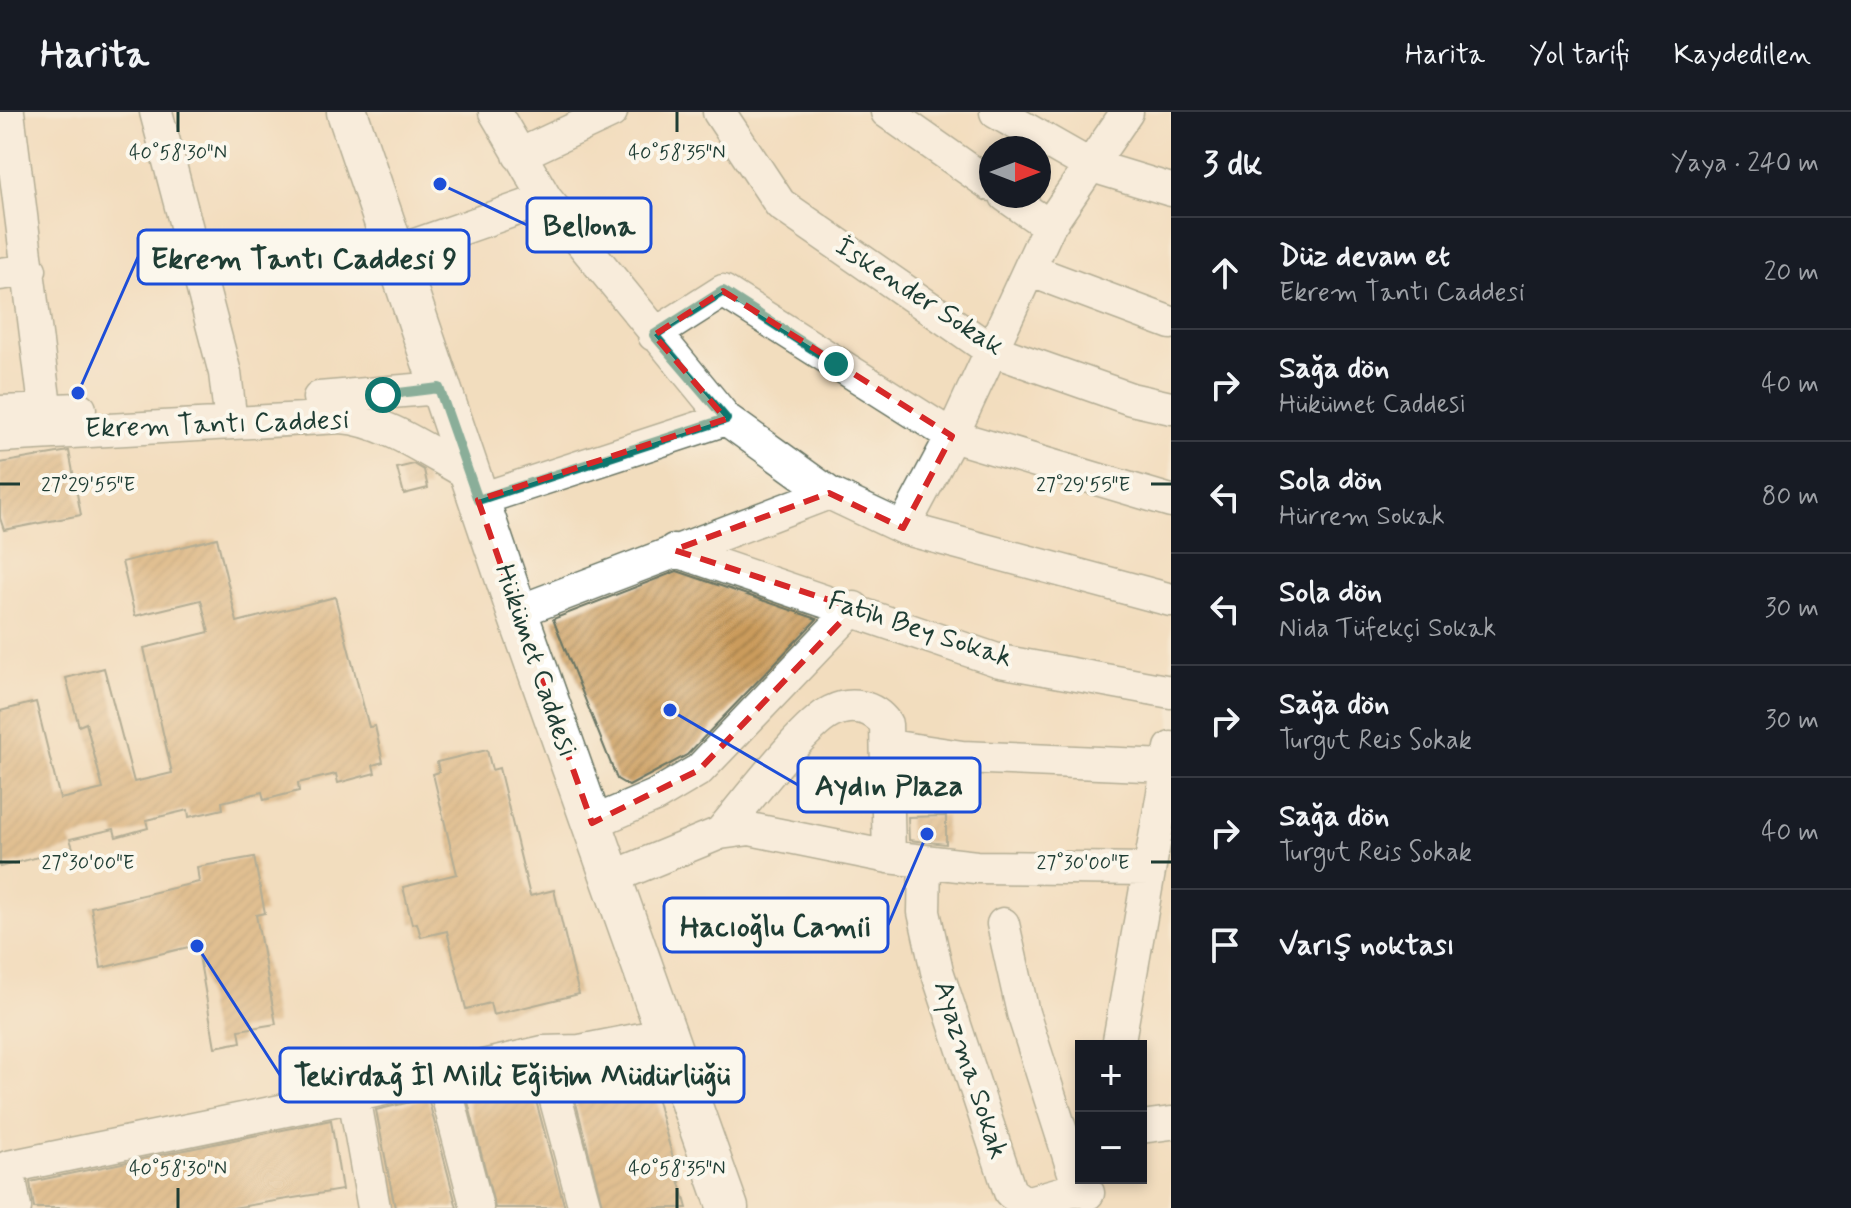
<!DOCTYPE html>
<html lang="tr">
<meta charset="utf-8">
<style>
body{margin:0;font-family:Mynerve,sans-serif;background:#20242c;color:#f1f3f6}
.controls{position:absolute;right:24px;bottom:24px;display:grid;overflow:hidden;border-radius:0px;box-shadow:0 4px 12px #0003}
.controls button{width:72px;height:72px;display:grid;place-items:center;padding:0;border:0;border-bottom:2px solid #363941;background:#171b24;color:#f1f3f6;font:40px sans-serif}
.compass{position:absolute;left:979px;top:24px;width:72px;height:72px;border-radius:50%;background:#171b24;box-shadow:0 4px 12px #0003;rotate:90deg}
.stop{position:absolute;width:24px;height:24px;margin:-18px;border:6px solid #0f766e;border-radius:50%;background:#fff}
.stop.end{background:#0f766e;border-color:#fff;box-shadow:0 2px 8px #0008}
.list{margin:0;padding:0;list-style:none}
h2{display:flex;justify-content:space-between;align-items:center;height:104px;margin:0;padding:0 32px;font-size:34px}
h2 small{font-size:26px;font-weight:400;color:#9ea1a6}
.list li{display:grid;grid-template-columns:52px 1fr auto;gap:24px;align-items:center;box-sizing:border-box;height:112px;padding:0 32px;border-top:2px solid #363941}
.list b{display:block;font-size:30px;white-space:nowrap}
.list p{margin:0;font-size:26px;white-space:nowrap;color:#9ea1a6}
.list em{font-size:26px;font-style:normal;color:#9ea1a6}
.icon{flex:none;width:44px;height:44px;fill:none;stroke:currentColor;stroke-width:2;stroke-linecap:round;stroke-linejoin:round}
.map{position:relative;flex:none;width:1171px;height:1096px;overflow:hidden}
header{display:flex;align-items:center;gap:48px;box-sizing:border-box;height:112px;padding:0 40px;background:#171b24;border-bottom:2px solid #363941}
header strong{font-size:38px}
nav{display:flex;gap:44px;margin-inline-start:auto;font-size:28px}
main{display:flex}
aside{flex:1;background:#171b24}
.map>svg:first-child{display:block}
</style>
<header>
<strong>Harita</strong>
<nav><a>Harita</a><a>Yol tarifi</a><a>Kaydedilen</a></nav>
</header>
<main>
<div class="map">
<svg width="1171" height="1096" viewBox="0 0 1171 1096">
<defs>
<pattern id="building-hatch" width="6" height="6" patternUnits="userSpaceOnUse" patternTransform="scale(2)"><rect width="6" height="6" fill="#cb9b5b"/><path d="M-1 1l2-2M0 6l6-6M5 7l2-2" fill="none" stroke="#a4804c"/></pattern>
</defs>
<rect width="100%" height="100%" fill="#fbf7ec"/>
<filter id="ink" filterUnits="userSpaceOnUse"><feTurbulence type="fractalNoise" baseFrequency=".0125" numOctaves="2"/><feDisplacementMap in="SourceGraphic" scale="16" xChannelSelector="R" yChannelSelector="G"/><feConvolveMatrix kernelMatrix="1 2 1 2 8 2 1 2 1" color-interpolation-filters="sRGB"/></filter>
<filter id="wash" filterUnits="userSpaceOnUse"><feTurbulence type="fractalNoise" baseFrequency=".006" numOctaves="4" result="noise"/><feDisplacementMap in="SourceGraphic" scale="32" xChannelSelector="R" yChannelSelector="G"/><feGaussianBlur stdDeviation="1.8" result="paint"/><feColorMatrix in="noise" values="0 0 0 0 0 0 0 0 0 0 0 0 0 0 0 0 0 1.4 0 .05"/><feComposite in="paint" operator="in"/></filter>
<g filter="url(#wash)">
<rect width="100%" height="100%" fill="#f2ddbe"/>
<g id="blocks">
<path fill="url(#building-hatch)" d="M69 339 81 403 4 418 0 406V351Z
M414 352 424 358 428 376 404 382 397 356Z
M217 426 237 510 335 485 369 615 375 614 383 650 373 653 375 661 338 671 336 662 298 671 299 679 264 688 262 680 222 690 223 697 189 705 188 698 146 708 148 716 116 725 114 717 70 727 73 736 0 755V599L36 590 60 687 103 677 86 611 79 614 66 566 104 556 134 670 172 661 144 536 209 520 201 488 135 504 122 450Z
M677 459 817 507 687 643 629 674 617 667 553 507Z
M487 638 492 658 499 656 530 784 554 778 579 882 493 903 490 891 466 897 447 819 421 825 417 811 412 812 403 775 457 762 433 662 439 660 437 650Z
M946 704V732L909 728 908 705Z
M254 745 265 801 256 803 276 912 239 918 241 930 215 935 197 833 101 856 91 795 199 770 197 755Z
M645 946 687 1096H603L568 960Z
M529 963 565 1096H495L465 978Z
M428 986 457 1096H395L376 998Z
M331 1008 342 1078 233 1096H34L30 1070Z"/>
</g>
</g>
<g filter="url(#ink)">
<use href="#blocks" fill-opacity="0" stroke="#697564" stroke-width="2"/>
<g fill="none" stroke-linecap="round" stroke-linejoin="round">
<defs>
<path id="minor" d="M8 0 48 318
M156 0 225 261 231 311
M495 0 546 87 726 307
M719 0 780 92 989 237 1131 287 1171 296
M887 0 991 73
M996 0 1089 53 1171 78
M519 43 611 0
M1006 84 1049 114
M395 140 546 87
M1029 158 1171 211
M0 162 30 158
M654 223 723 179 952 324 1171 389
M319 286 439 276
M0 300 80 297
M0 324 341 305C385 308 430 341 469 362
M478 388 726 307 829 381 903 416 1171 488
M903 416 952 324 1049 114 1127 0
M674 438 1000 549 1171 580
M517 500 829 381
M889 634 962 645 1167 654
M592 711 655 684 699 658 854 496
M720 721C743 694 804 613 831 600 851 590 873 594 886 612L889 745
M925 750 924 800 937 859 1010 1080 1025 1091 1079 1076 1088 1081
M613 765 720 721 750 717 889 745 976 755 1149 757
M1003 812 1023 901 1079 1076
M1118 934 1171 636
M543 940 585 1096
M442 963 477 1096
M354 984 374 1096
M1141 1015 1171 1011
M15 1096 8 1055 354 984 543 940 580 939 667 922"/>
<path id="major" d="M347 0 517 500 728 1096"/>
</defs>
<use href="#minor" stroke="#697564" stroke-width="35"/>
<use href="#major" stroke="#697564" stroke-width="43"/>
<use href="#minor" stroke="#fff" stroke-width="32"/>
<use href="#major" stroke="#fff" stroke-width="40"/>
</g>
</g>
<g fill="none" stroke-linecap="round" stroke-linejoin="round" filter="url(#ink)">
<path stroke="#0f766e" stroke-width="10" d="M383 283 439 276 478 388 726 307 654 223 723 179 836 252"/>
</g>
<path d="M0 0H1171V1096H0ZM723 179 952 324 903 416 829 381 674 438 854 496 699 658 592 711 478 388 726 307 654 223Z" fill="#f2ddbe" fill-opacity=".55" fill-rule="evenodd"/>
<path fill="none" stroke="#d62828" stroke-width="6" stroke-dasharray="16 10" stroke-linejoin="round" d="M723 179 952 324 903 416 829 381 674 438 854 496 699 658 592 711 478 388 726 307 654 223Z"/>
<path fill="none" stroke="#1f3d34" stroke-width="3" d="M178 0V20M677 0V20M0 372H20M1151 372H1171M0 750H20M1151 750H1171M178 1076V1096M677 1076V1096"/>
<g text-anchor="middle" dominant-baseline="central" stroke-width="8" stroke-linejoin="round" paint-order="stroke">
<g font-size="28" fill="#1f3d34" stroke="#fbf7ec">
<text transform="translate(919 185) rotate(33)">İskender Sokak</text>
<text transform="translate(217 313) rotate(-2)">Ekrem Tantı Caddesi</text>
<text transform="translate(920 518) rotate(18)">Fatih Bey Sokak</text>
<text transform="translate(535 549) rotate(71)">Hükümet Caddesi</text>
<text transform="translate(970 958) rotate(72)">Ayazma Sokak</text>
</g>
</g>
<g font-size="20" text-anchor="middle" fill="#1f3d34" stroke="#fbf7ec" stroke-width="8" stroke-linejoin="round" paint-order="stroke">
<text x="178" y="47">40°58'30"N</text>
<text x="677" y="47">40°58'35"N</text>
<text x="1083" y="379">27°29'55"E</text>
<text x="88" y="379">27°29'55"E</text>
<text x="1083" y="757">27°30'00"E</text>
<text x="88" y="757">27°30'00"E</text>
<text x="178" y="1063">40°58'30"N</text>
<text x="677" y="1063">40°58'35"N</text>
</g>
<path fill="none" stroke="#1d4ed8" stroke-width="3" d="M440 72L527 113M78 281L138 145M670 598L798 673M927 722L888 813M197 834L280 963"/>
<g fill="#1d4ed8" stroke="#fbf7ec" stroke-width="3">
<circle cx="440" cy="72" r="8"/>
<circle cx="78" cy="281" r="8"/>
<circle cx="670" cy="598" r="8"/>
<circle cx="927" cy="722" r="8"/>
<circle cx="197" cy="834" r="8"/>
</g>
<g fill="#fbf7ec" stroke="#1d4ed8" stroke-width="3">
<rect x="527" y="86" width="124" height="54" rx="8"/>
<rect x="138" y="118" width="331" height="54" rx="8"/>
<rect x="798" y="646" width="182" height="54" rx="8"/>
<rect x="664" y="786" width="224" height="54" rx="8"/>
<rect x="280" y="936" width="464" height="54" rx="8"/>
</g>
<g font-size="30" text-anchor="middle" font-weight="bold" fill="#1f3d34">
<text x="589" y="123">Bellona</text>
<text x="304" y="156">Ekrem Tantı Caddesi 9</text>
<text x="889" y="683">Aydın Plaza</text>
<text x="776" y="824">Hacıoğlu Camii</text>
<text x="512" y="973">Tekirdağ İl Milli Eğitim Müdürlüğü</text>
</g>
</svg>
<div class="controls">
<button>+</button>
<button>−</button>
</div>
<svg class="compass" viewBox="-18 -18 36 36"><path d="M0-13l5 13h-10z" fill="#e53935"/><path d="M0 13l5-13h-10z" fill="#9ea1a6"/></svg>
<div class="stop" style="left:383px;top:283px"></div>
<div class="stop end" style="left:836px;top:252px"></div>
</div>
<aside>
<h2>3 dk<small>Yaya · 240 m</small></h2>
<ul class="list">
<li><svg class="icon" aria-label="ahead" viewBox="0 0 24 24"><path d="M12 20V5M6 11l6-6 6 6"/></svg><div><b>Düz devam et</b><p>Ekrem Tantı Caddesi</p></div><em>20 m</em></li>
<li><svg class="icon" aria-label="right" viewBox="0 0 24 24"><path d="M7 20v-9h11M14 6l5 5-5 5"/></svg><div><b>Sağa dön</b><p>Hükümet Caddesi</p></div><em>40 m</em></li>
<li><svg class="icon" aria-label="left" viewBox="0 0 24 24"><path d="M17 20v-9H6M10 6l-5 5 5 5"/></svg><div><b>Sola dön</b><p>Hürrem Sokak</p></div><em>80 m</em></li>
<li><svg class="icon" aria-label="left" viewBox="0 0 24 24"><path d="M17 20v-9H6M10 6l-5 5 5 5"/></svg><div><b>Sola dön</b><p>Nida Tüfekçi Sokak</p></div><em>30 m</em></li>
<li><svg class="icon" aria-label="right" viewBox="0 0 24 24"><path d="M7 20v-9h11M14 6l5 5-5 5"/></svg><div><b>Sağa dön</b><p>Turgut Reis Sokak</p></div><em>30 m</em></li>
<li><svg class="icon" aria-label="right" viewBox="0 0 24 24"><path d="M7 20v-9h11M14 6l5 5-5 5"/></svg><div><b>Sağa dön</b><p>Turgut Reis Sokak</p></div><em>40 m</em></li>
<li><svg class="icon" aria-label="arrive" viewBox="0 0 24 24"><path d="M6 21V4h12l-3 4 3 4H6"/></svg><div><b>Varış noktası</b></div></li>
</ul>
</aside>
</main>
